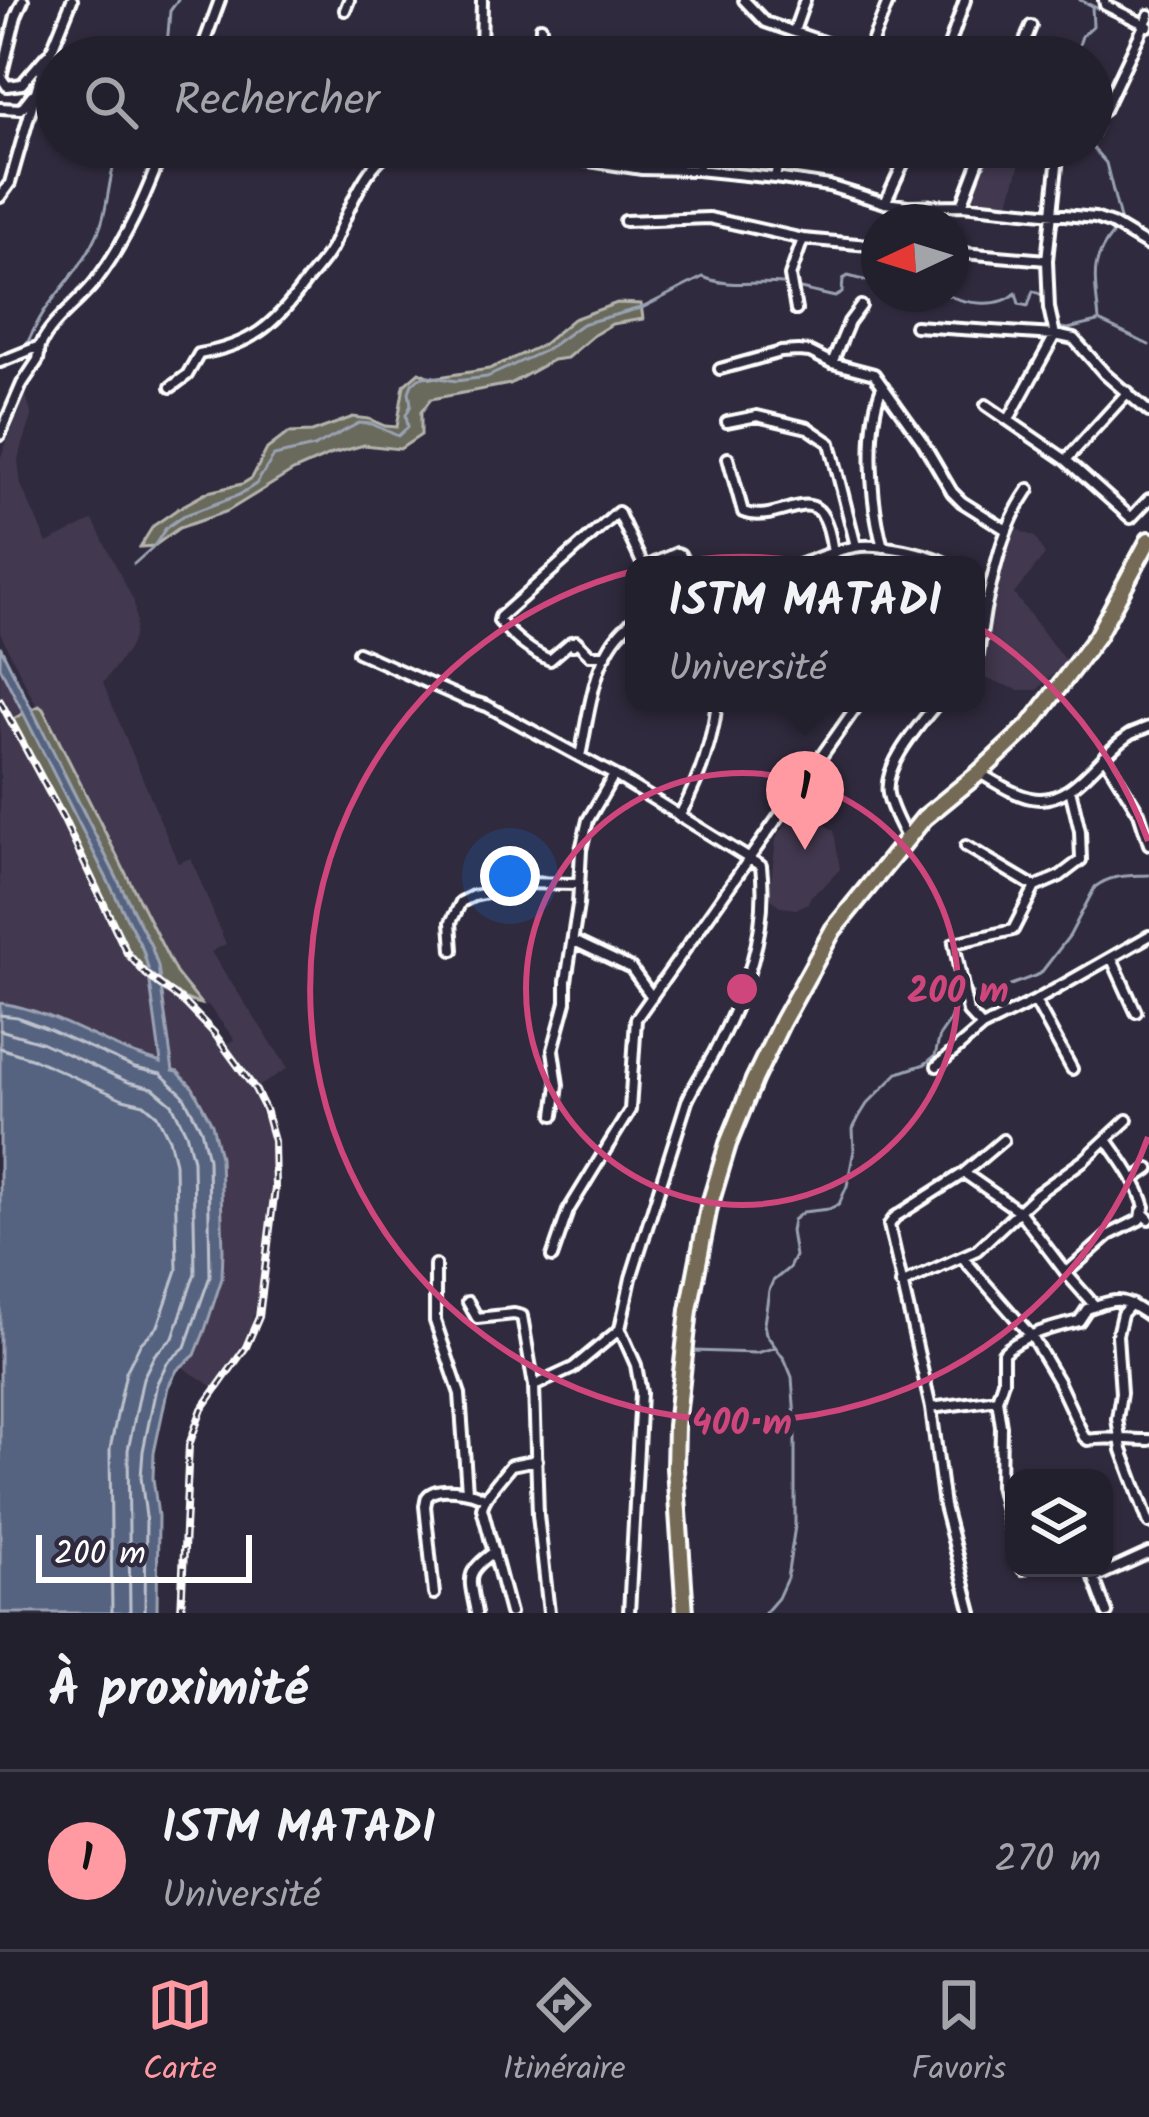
<!DOCTYPE html>
<html lang="fr">
<meta charset="utf-8">
<style>
body{margin:0;font-family:Kalam,sans-serif;background:#2f2d3a;color:#f1f3f6}
.controls{position:absolute;right:36px;bottom:36px;display:grid;overflow:hidden;border-radius:24px;box-shadow:0 3px 9px #0004}
.controls button{width:108px;height:108px;display:grid;place-items:center;padding:0;border:0;border-bottom:3px solid #403e4a;background:#23202e;color:#f1f3f6;font:60px sans-serif}
.compass{position:absolute;left:861px;top:204px;width:108px;height:108px;border-radius:50%;background:#23202e;box-shadow:0 3px 9px #0004;rotate:266deg}
.scale{position:absolute;left:36px;bottom:30px;width:216px;box-sizing:border-box;padding-left:12px;border:6px solid #fff;border-top:0;font-size:33px;line-height:42px;white-space:nowrap;color:#fff;-webkit-text-stroke:9px #2f2a3d;paint-order:stroke}
.you{position:absolute;left:510px;top:876px;width:42px;height:42px;margin:-30px;border:9px solid #fff;border-radius:50%;background:#1a73e8;box-shadow:0 0 0 18px #1a73e833}
.badge{display:grid;place-items:center;width:78px;height:78px;border-radius:50%;background:#ff9aa2;color:#111;font-size:39px;font-weight:700}
.pin{position:absolute;translate:-50% -99px;filter:drop-shadow(0 3px 6px #0008)}
.pin::after{content:'';position:absolute;top:63px;width:42px;height:36px;background:inherit;clip-path:polygon(0 0,100% 0,50% 100%)}
.popup{position:absolute;left:625px;top:556px;width:360px;height:156px;box-sizing:border-box;display:grid;place-content:center;border-radius:24px;background:#23202e;filter:drop-shadow(0 3px 9px #0005);font-size:39px;white-space:nowrap;color:#a3a3aa}
.popup b{font-size:45px;color:#f1f3f6}
.popup::after{content:'';position:absolute;left:50%;top:100%;margin-left:-24px;border:24px solid transparent;border-top-color:#23202e}
.list{margin:0;padding:0;list-style:none}
h2{display:flex;justify-content:space-between;align-items:center;height:156px;margin:0;padding:0 48px;font-size:51px}
h2 small{font-size:39px;font-weight:400;color:#a3a3aa}
.list li{display:grid;grid-template-columns:78px 1fr auto;gap:36px;align-items:center;box-sizing:border-box;height:180px;padding:0 48px;border-top:3px solid #403e4a}
.list b{display:block;font-size:45px;white-space:nowrap}
.list p{margin:0;font-size:39px;white-space:nowrap;color:#a3a3aa}
.list em{font-size:39px;font-style:normal;color:#a3a3aa}
.icon{flex:none;width:66px;height:66px;fill:none;stroke:currentColor;stroke-width:2;stroke-linecap:round;stroke-linejoin:round}
.map{position:relative;flex:none;width:1149px;height:1613px;overflow:hidden}
.search{position:absolute;background:#23202e;box-shadow:0 3px 9px #0004;left:36px;right:36px;top:36px;height:132px;display:flex;align-items:center;gap:30px;box-sizing:border-box;padding:0 42px;border-radius:66px;color:#a3a3aa;font-size:45px}
.sheet{height:336px;background:#23202e}
nav{display:flex;justify-content:space-around;align-items:center;box-sizing:border-box;height:168px;border-top:3px solid #403e4a;background:#23202e;font-size:33px;color:#a3a3aa}
nav a{display:grid;justify-items:center;gap:6px}
nav .on{color:#ff9aa2}
.map>svg:first-child{display:block}
</style>
<div class="map">
<svg width="1149" height="1613" viewBox="0 0 1149 1613">
<rect width="100%" height="100%" fill="#2f2a3d"/>
<filter id="ink" filterUnits="userSpaceOnUse"><feTurbulence type="fractalNoise" baseFrequency=".00833" numOctaves="2"/><feDisplacementMap in="SourceGraphic" scale="24" xChannelSelector="R" yChannelSelector="G"/><feConvolveMatrix kernelMatrix="1 2 1 2 8 2 1 2 1" color-interpolation-filters="sRGB"/></filter>
<g filter="url(#ink)">
<path fill="#42394f" d="M993 150 1022 156 1006 213 970 203 988 154Z
M26 395 32 417 18 459 21 485 47 543 93 520 134 602 136 622 134 636 128 650 103 683 178 863 191 858 226 944 211 952 288 1068 252 1091 269 1133 273 1164 259 1295 248 1336 213 1387 181 1366 195 1355 205 1330 222 1278 223 1251 220 1157 212 1124 194 1088 179 1072 154 1060 139 1057 51 1017 20 1006 0 1003V667L24 713 13 720 65 817 129 952 147 973 198 1012 224 1044 235 1040 208 1005 201 1004 176 973 44 710 37 707 0 633V459Z
M1016 529 1035 537 1045 555 1014 594 1066 662 1037 690H1019L978 676V658L984 643 987 603Z
M799 805 834 831 840 869 825 885 811 896 808 903 796 909 781 907 769 897 776 839Z"/>
<path fill="#696a5c" stroke="#b4b4ae" stroke-width="3" d="M617 303 641 304 643 319 612 324 594 335 567 358 553 360 510 384 431 399 421 412V435L400 449 364 445 332 454 293 471 228 511 179 528 154 546 140 547 153 526 179 508 208 492 242 484 252 478 267 449 288 433 312 432 353 417 369 419 385 426 397 427 404 385 419 372 432 378 489 369 542 345 573 319Z
M39 706 43 709 176 973 201 1004C179 1000 153 980 138 964 114 936 102 895 87 862 64 814 38 767 13 719L24 713 143 950 148 967 157 965 151 946 32 709Z"/>
<path fill="#576480" stroke="#9aa2b3" stroke-width="3" d="M0 646 151 946 158 966 173 1071 178 1072 193 1088 212 1124 220 1157 223 1251 222 1278 205 1330 195 1355 177 1370 168 1387 154 1453 153 1478 158 1516 157 1613H0V1003C42 1009 79 1030 117 1047 131 1054 148 1058 161 1063L148 968 143 950 0 667Z"/>
<g fill="none" stroke-linecap="round" stroke-linejoin="round">
<path stroke="#bcc1cc" stroke-width="3" d="M0 1015 17 1017 46 1028 135 1068 161 1074 183 1095 201 1129 208 1159 210 1276 185 1347 167 1363 157 1383 143 1451 141 1477 146 1517 145 1613
M0 1030 41 1042 128 1082 153 1088 172 1104 186 1133 193 1160 195 1273 173 1338 155 1354 143 1378 128 1450 130 1613
M0 1048 34 1059 123 1099 144 1104 157 1115 169 1139 175 1163 177 1270 158 1326 140 1344 126 1372 110 1449 112 1613"/>
<path stroke="#9aa2b3" stroke-width="3" d="M1080 0 1099 9 1105 7
M166 57 170 11 178 0
M1075 57 1082 36 1093 26 1092 6
M1092 110H1093
M1101 128 1092 147 1106 163 1121 223
M1114 232C1087 264 1096 282 1099 321L1149 345
M796 288 835 297 842 293 843 279 848 276 879 284
M945 294C965 304 1000 309 1016 293L1019 304 1028 306 1033 291 1044 296
M1055 316 1060 328 1068 329 1097 322
M25 348C32 334 38 319 48 306 64 285 84 263 96 237 110 209 107 175 120 147
M134 564 154 546 166 528 183 516 239 495 256 484 274 456 314 447 359 423 372 424 398 436 408 427 406 415 411 405 409 392 412 384 419 378 429 376 456 381 487 377 546 350 582 324 644 307 703 277C729 288 754 281 782 284
M693 1351 756 1353 774 1348
M765 1613 778 1598 787 1578 795 1526V1419L792 1377 785 1360 766 1334 764 1324 769 1290 773 1281 789 1268 795 1256 791 1231 793 1220 803 1212 829 1209 839 1204 847 1186 854 1150 853 1129 859 1117 867 1104 898 1073 925 1064 935 1056 940 1035 949 1022 956 1004 968 994 997 990 1040 974 1070 935 1095 887C1112 874 1129 876 1149 875"/>
<defs>
<path id="street" d="M23 0 16 16 1 77 7 86 22 84 47 55
M744 0 765 22 867 57
M1104 0 1105 5 1148 26
M345 10 349 0
M794 31 805 0
M199 57 220 0
M481 57 482 0
M540 57 541 27
M866 57 889 0
M945 57 965 0
M1019 57 1031 26
M0 108 21 109 32 95
M1092 116 1104 110 1149 15
M677 147 678 169
M1059 147 1047 260 1049 308 1055 335 1074 339 1105 374 1149 412
M697 170 706 147
M775 178 781 147
M0 197 10 183 39 81 72 0
M885 203 911 147
M962 205 984 147
M625 221 709 218 803 239 879 246
M951 252 1047 260
M796 310 790 276 803 239
M915 326 1055 335 1009 419
M0 362 40 346C52 320 77 305 95 282 127 240 146 195 164 147
M832 363 849 322 861 306
M720 369 781 352 798 351 810 352 832 363 874 374 922 441 952 492 962 502 1005 529
M171 387 187 375 199 354C251 345 274 326 305 283 314 271 326 260 333 245 345 219 365 163 392 151L557 156 642 169 697 170 775 178 829 186 885 203 908 206 962 205 1095 218 1112 224 1149 246
M882 387C865 427 871 505 883 547
M986 405 1066 460 1131 518 1149 499
M727 422 757 416 808 428 830 443 856 546
M0 435 22 384 38 360 40 346
M728 458 743 512C785 528 823 466 833 554
M1066 460 1128 392
M650 565 677 553 680 554 686 565
M798 565C816 559 835 550 854 547 877 542 929 553 949 565
M976 597 985 610 976 667
M985 610C996 564 1002 528 1029 489
M358 652 464 699 487 706 614 775 761 866C769 933 745 992 715 1051 706 1068 695 1083 687 1101L631 1278 620 1329 573 1368 534 1386 538 1515 549 1613
M606 655H590L576 641 573 645 571 642 550 660C531 652 513 637 499 621L500 617 618 512 643 565
M580 756C590 712 593 648 634 620
M1104 756 1139 813 1149 844
M979 773C996 782 1012 794 1031 798 1073 807 1099 753 1131 734 1133 733 1148 727 1149 727
M679 817C699 781 712 744 717 703
M907 839C900 825 891 810 888 794 883 765 920 725 937 703
M966 846 1035 887
M574 941 631 968 652 997
M453 950 451 922 461 902 473 896 502 890 516 883 578 884
M1112 959 1136 1012
M1035 1001 1072 1069
M982 1027 968 1012 954 943 1013 930 1035 887 1060 876 1081 860 1080 831 1070 789
M937 1066 982 1027 1035 1001 1149 936
M554 1115 558 1085 553 1050 566 1002V981L578 905 581 850 588 820 614 775
M1107 1140C1122 1161 1138 1183 1145 1207L1142 1212
M964 1173 1020 1212 1066 1273 1109 1235 1141 1219 1142 1212 1149 1219
M1133 1180 1149 1169
M552 1257 568 1211 630 1110 636 1019 859 703
M962 1257 1032 1337 1058 1381 1084 1437 1088 1440C1105 1436 1129 1440 1149 1440
M435 1265V1321L460 1394 467 1491
M1066 1273 1095 1306C1122 1296 1126 1301 1149 1316
M901 1284 977 1250 1037 1194 1084 1160 1127 1120
M468 1302 477 1318 514 1314 522 1316 534 1386
M1131 1304 1122 1314 1117 1335 1121 1393 1117 1419 1122 1450 1149 1523
M620 1329 636 1365 641 1393 629 1613
M997 1399 1001 1426 1000 1485 1014 1543
M931 1408 997 1399 1003 1381V1353C1021 1335 1054 1327 1079 1321L1087 1309 1095 1306
M1023 1568V1569
M434 1594 425 1506C426 1503 426 1499 427 1497 436 1484 473 1491 484 1498
M476 1613C470 1578 463 1574 494 1552
M510 1613 482 1508C485 1494 502 1477 511 1465L537 1460
M972 1613 944 1506 931 1408 889 1225 895 1217 964 1173 1003 1140
M1107 1613 1094 1578 1149 1553"/>
<path id="highway" d="M685 1613 675 1468 676 1426 689 1310 709 1207 728 1144 754 1080 782 1022 833 930 924 818 979 773 1031 724 1097 636 1149 540"/>
</defs>
<use href="#street" stroke="#fff" stroke-width="16"/>
<use href="#highway" stroke="#fff" stroke-width="22"/>
<use href="#street" stroke="#2f2a3d" stroke-width="8"/>
<use href="#highway" stroke="#756a55" stroke-width="14"/>
<defs>
<path id="rail" d="M0 701 63 818 127 953 146 974 185 1003 214 1033 255 1089 265 1109 274 1141 275 1188 259 1317 246 1347 202 1409 189 1445 181 1613"/>
</defs>
<use href="#rail" stroke="#fff" stroke-width="8"/>
<use href="#rail" stroke="#2f2a3d" stroke-width="3" stroke-dasharray="9" stroke-linecap="butt"/>
</g>
</g>
<g fill="none" stroke="#ce467c" stroke-width="6">
<circle cx="742" cy="989" r="216"/>
<path d="M1148 1137A432 432 0 1 1 1148 841"/>
</g>
<circle cx="742" cy="989" r="18" fill="#ce467c" stroke="#2f2a3d" stroke-width="6"/>
<g font-size="36" text-anchor="middle" font-weight="bold" fill="#ce467c" stroke="#2f2a3d" stroke-width="10" stroke-linejoin="round" paint-order="stroke">
<text x="958" y="1002">200 m</text>
<text x="742" y="1434">400 m</text>
</g>
</svg>
<div class="controls">
<button><svg class="icon" aria-label="layers" viewBox="0 0 24 24"><path d="M12 4l9 5-9 5-9-5zM3 14l9 5 9-5"/></svg></button>
</div>
<svg class="compass" viewBox="-18 -18 36 36"><path d="M0-13l5 13h-10z" fill="#e53935"/><path d="M0 13l5-13h-10z" fill="#a3a3aa"/></svg>
<div class="scale">200 m</div>
<div class="you"></div>
<div class="pin badge" style="left:805px;top:850px">1</div>
<div class="popup"><b>ISTM MATADI</b>Université</div>
<div class="search"><svg class="icon" aria-label="search" viewBox="0 0 24 24"><circle cx="10" cy="10" r="6"/><path d="M15 15l6 6"/></svg>Rechercher</div>
</div>
<section class="sheet">
<h2>À proximité<small></small></h2>
<ul class="list">
<li><span class="badge">1</span><div><b>ISTM MATADI</b><p>Université</p></div><em>270 m</em></li>
</ul>
</section>
<nav>
<a class="on"><svg class="icon" aria-label="map" viewBox="0 0 24 24"><path d="M3 6l6-2 6 2 6-2v14l-6 2-6-2-6 2zM9 4v14M15 6v14"/></svg>Carte</a>
<a><svg class="icon" aria-label="directions" viewBox="0 0 24 24"><path d="M12 3l9 9-9 9-9-9zM9 14v-3h6M13 9l2 2-2 2"/></svg>Itinéraire</a>
<a><svg class="icon" aria-label="saved" viewBox="0 0 24 24"><path d="M7 4h10v16l-5-4-5 4z"/></svg>Favoris</a>
</nav>
